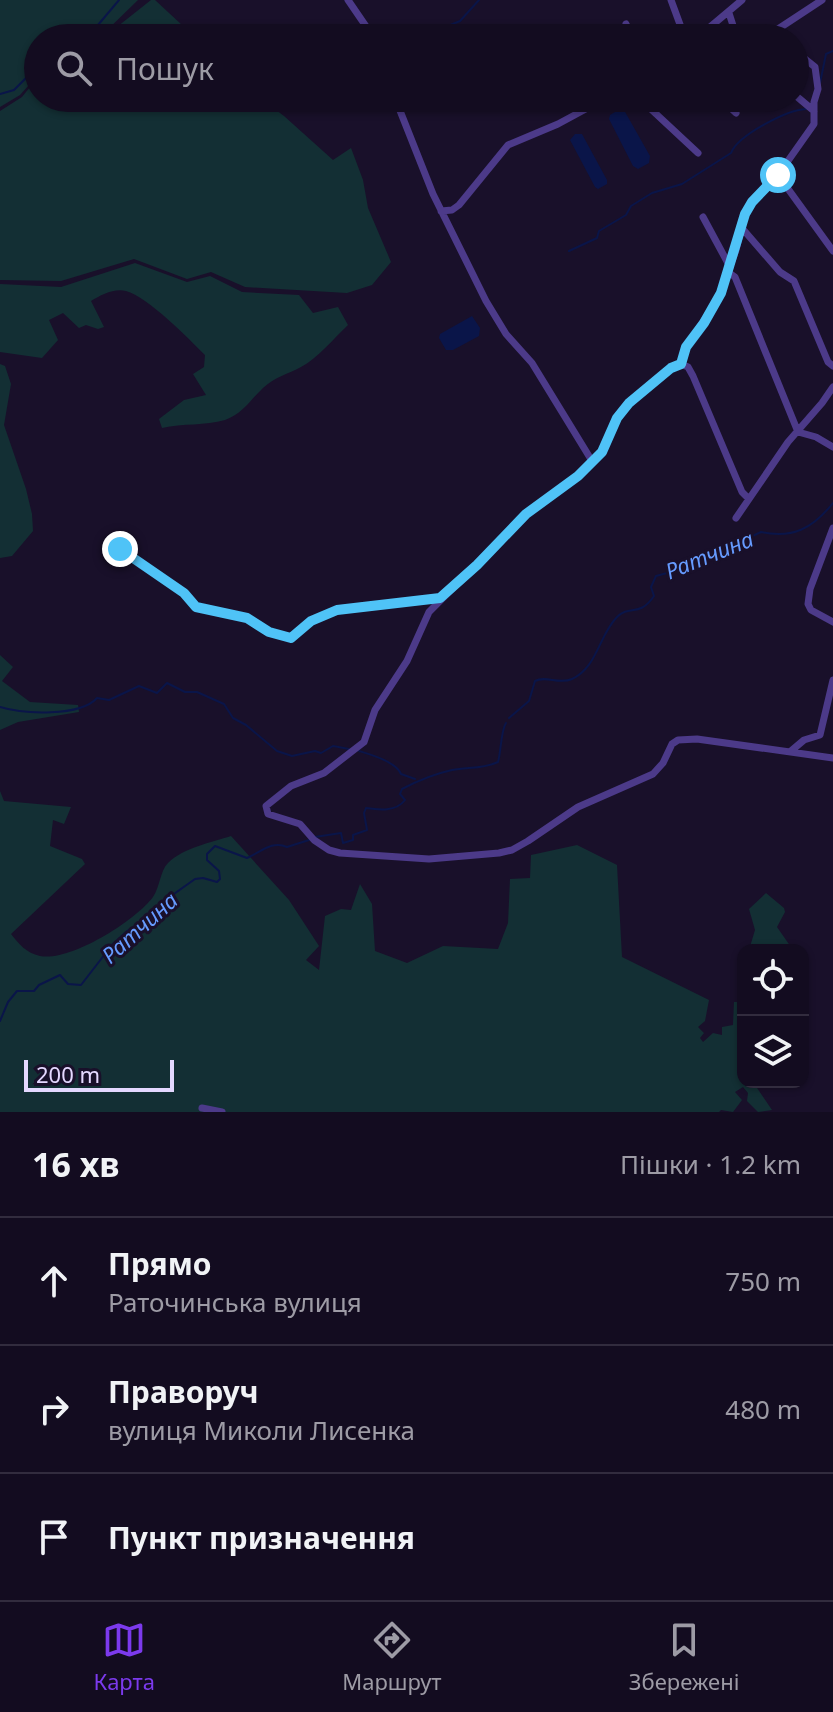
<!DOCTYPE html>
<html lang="uk">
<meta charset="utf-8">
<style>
body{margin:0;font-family:"Noto Sans",sans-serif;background:#201a2d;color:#f1f3f6}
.controls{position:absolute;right:24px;bottom:24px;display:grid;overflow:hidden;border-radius:16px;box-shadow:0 2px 6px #0004}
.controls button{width:72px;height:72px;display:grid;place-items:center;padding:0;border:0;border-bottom:2px solid #322c3e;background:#130c20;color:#f1f3f6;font:40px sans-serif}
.scale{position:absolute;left:24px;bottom:20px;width:150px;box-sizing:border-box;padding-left:8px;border:4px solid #e4d8ff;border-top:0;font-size:22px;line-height:28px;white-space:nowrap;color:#e4d8ff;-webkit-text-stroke:6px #19102a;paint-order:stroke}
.stop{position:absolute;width:24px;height:24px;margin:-18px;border:6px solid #4fc3f7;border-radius:50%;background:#fff}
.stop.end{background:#4fc3f7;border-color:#fff;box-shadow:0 2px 8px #0008}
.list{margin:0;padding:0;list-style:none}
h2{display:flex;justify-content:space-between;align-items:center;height:104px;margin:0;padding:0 32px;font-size:34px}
h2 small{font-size:26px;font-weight:400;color:#9d9ba5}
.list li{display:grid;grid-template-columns:52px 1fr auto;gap:24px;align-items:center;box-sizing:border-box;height:128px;padding:0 32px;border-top:2px solid #322c3e}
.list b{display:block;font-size:30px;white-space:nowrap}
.list p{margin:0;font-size:26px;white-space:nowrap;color:#9d9ba5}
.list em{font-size:26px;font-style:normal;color:#9d9ba5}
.icon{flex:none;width:44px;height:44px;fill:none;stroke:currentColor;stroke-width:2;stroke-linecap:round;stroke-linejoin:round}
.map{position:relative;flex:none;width:833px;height:1112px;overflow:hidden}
.search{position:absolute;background:#130c20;box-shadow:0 2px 6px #0004;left:24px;right:24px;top:24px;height:88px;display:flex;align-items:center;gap:20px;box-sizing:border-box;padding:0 28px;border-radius:44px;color:#9d9ba5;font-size:30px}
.sheet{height:488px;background:#130c20}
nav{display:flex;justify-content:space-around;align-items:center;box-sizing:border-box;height:112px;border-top:2px solid #322c3e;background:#130c20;font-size:22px;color:#9d9ba5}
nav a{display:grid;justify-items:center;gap:4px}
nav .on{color:#7c3aed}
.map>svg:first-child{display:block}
</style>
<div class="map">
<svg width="833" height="1112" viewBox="0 0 833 1112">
<rect width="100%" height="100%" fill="#19102a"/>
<path fill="#132f34" d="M0 0H138L99 38H38V75L20 95 0 107Z
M151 0H155L196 38H103Z
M38 77V98H260L284 116 333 160 351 148 363 180 368 208 391 262 372 285 347 293 245 287 211 272 187 279 134 259 61 281 0 280V111L22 97Z
M135 263 187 282 210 276 242 292 299 295 313 313 338 307 348 325C334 338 318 358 301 367 288 374 275 377 263 388 250 400 243 414 225 420 205 426 183 423 162 428L159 419 184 400 206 395 193 374 204 367 205 355C189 339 148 297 126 291 114 288 101 295 91 301L104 327 98 329 86 325 79 328 63 313 49 320 58 340 42 358 0 352V284L61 287Z
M0 364 5 366 11 384 4 425 26 489 32 514 33 531 12 556 0 558Z
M0 655 13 667 2 681 30 702 78 705 79 712 18 722 0 730Z
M0 791 4 801 71 807 64 824 53 820 50 846 82 859 85 864 11 934C19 944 26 953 40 956 70 962 135 921 153 897 160 887 160 871 168 863 183 848 212 842 231 836L289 900 319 946 306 960 319 970 325 916 341 909 351 910 360 884 372 904 375 951 407 963 443 946 498 949 508 923 510 879 530 878 531 855 577 845 617 865 622 957 709 1000 705 1021 698 1027 704 1033 700 1038 703 1042 713 1033 722 1035V1027L733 1025 734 1002H743V1082H753L772 1110 758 1112 747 1101 748 1093 743 1087 735 1092 742 1100 733 1112 721 1110 719 1112H0Z
M766 893 784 908 785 912 777 927 793 950H749L755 930 749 909Z"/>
<path fill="#0a1549" d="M620 109 624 110 650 156 649 163 638 169 633 166 609 119 610 115Z
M575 134H582L607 180V184L598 189 595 187 570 140Z
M472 316 480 328 479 336 453 350H446L439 338 440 334Z"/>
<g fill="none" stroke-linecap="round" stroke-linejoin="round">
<path stroke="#0a1549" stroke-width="2" d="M87 38 119 0
M432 38 441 34 448 26 460 21 479 0
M820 83 826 54 833 51
M0 94 14 90 38 66
M343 111 358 98
M569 251 597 238 599 231 626 215 631 206 652 193 682 184 731 153C738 135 787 110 806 109
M0 707C23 714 80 717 97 698L109 700 139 686 157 693 167 683 185 692H197L224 704 233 718 246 725 277 751 292 756 315 751 321 753 333 746 349 749
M509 718 529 701 535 681C546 675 559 685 572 679 597 668 599 635 617 617 630 604 639 618 654 596L651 587 656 576 682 569 761 532C793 539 813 528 833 503
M359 751C372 755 396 762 401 774L415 779
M315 837 341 833 343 843 353 840V835L367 830 364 813 366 808C379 810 396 812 405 800L400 794 402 789C419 780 434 774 452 770 469 767 483 769 498 762 501 752 501 730 506 723
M0 1021 8 1002 17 991H34L39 985 60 975 68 984 81 985 112 945 127 931 152 916 164 901 195 879 203 878 217 882 220 879 219 871 207 860V854L215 846 247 858C261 852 272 840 287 847L309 840"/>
<path stroke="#4c3a89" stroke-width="7" d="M348 0 374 38
M671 0 685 38
M729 13 737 38
M626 24 633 38
M697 38 742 0
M779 38 776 33 778 29 822 0
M795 51 815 67 818 89 814 102V124L778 175 752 202 745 214 736 250 717 301 686 347 681 364 671 368 629 403 617 418 602 452 578 476 526 514 429 612 407 661 375 710 364 742 324 773 291 786 266 806 268 814 300 824 314 840 329 850 340 853 429 859 499 853 512 850 528 841 578 807 653 774 663 763 672 744 678 740 697 739 833 758
M795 95 814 111
M395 98 433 194 486 301 506 334 532 363 592 461
M639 98 698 153
M720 98 736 113
M778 175 833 251
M441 211 452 210 459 205 508 145 558 124 606 98
M703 217 730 267
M741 227 780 272 794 281 828 362 833 366
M728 272 735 277 798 432 816 437 833 447
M681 364 688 367 693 376 742 492 749 499
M736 518 788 442 822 403 833 387
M833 528 810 589 808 604 811 610 833 622
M120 549 184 593 196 607 247 618 269 632 291 638 311 621 337 610 440 598
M791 751 804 740 820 735 833 680
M202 1108 222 1112"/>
</g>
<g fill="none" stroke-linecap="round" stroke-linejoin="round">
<path stroke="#4fc3f7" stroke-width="10" d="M120 549 184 593 196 607 247 618 269 632 291 638 311 621 337 610 440 598 477 565 526 514 578 476 602 452 617 418 629 403 671 368 681 364 686 347 704 323 721 293 745 214 752 202 778 175"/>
</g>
<g text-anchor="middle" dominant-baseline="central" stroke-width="6" stroke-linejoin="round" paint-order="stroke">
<g font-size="22" font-style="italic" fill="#669bff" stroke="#19102a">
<text transform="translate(709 554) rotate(-22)">Ратчина</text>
<text transform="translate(139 927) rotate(-42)">Ратчина</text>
</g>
</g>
</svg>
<div class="controls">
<button><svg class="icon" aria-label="locate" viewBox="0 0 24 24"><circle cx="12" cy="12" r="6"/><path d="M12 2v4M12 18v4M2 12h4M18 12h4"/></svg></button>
<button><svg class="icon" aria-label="layers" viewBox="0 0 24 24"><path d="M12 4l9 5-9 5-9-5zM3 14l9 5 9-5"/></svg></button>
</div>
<div class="scale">200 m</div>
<div class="stop" style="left:778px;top:175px"></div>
<div class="stop end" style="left:120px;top:549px"></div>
<div class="search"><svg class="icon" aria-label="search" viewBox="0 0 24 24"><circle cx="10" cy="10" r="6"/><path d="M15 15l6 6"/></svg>Пошук</div>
</div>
<section class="sheet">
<h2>16 хв<small>Пішки · 1.2 km</small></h2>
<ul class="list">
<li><svg class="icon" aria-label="ahead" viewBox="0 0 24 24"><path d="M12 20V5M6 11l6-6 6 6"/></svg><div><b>Прямо</b><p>Раточинська вулиця</p></div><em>750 m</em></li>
<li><svg class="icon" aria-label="right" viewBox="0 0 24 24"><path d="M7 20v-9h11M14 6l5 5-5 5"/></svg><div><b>Праворуч</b><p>вулиця Миколи Лисенка</p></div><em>480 m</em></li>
<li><svg class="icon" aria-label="arrive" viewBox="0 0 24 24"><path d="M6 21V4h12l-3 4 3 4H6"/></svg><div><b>Пункт призначення</b></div></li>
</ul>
</section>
<nav>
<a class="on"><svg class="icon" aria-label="map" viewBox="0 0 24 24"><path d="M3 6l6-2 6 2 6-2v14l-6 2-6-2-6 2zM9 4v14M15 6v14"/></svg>Карта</a>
<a><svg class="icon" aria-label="directions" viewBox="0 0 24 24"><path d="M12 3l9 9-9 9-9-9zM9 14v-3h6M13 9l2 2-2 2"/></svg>Маршрут</a>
<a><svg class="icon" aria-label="saved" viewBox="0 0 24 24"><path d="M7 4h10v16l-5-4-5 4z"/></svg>Збережені</a>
</nav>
